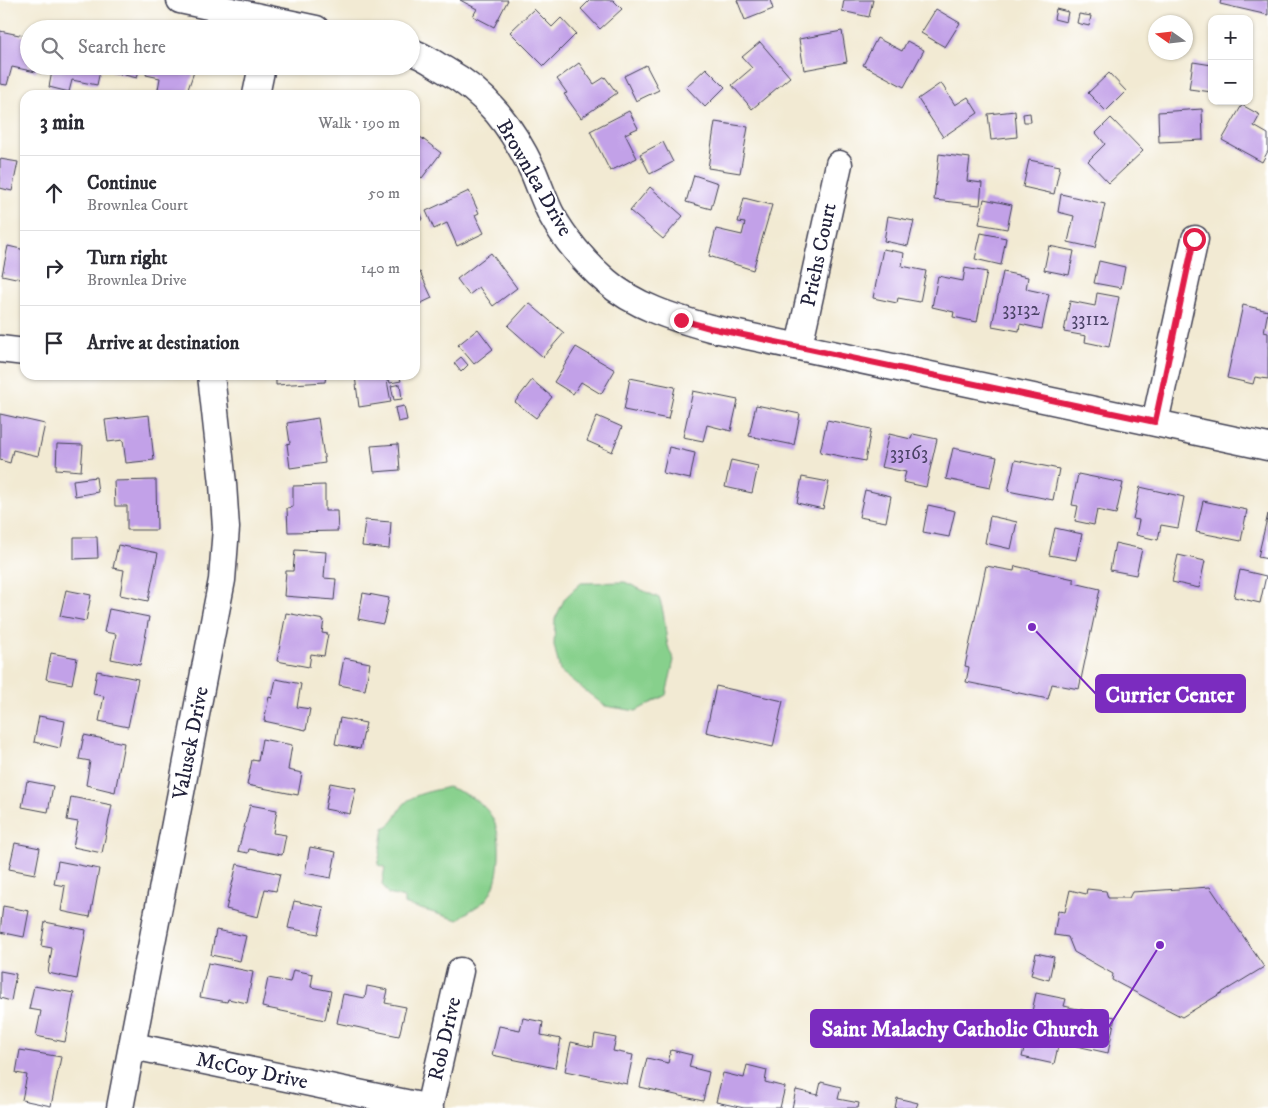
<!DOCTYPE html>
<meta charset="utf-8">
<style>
body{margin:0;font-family:"IM FELL DW Pica",serif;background:#f2f2f3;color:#2b2b33}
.controls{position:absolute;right:15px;top:15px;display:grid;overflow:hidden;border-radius:10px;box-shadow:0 1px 4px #0004}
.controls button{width:45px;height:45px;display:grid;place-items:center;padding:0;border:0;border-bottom:1px solid #e1e1e2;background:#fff;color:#2b2b33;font:25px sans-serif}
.compass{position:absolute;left:1148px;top:15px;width:45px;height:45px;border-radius:50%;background:#fff;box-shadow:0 1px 4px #0004;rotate:284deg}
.stop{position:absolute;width:15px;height:15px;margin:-11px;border:4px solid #e11d48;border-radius:50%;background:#fff}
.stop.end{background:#e11d48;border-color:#fff;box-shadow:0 1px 5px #0008}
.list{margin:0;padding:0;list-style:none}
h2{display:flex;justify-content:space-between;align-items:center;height:65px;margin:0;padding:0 20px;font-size:21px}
h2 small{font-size:16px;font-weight:400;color:#7c7c81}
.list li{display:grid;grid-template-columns:32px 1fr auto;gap:15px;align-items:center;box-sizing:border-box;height:75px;padding:0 20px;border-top:1px solid #e1e1e2}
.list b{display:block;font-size:19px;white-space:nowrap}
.list p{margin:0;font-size:16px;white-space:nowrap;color:#7c7c81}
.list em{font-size:16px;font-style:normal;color:#7c7c81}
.icon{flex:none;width:28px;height:28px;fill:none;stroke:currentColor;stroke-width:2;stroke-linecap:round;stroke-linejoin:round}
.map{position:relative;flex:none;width:1268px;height:1108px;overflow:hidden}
.search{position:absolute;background:#fff;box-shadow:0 1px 4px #0004;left:20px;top:20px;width:400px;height:55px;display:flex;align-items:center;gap:12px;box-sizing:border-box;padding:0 18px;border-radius:28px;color:#7c7c81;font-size:19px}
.panel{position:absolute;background:#fff;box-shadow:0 1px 4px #0004;left:20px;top:90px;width:400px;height:290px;border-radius:15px}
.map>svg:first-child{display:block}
</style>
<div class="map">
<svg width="1268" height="1108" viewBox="0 0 1268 1108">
<rect width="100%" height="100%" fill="#fff"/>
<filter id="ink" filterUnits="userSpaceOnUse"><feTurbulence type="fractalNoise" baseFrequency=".02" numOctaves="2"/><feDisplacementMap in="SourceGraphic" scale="10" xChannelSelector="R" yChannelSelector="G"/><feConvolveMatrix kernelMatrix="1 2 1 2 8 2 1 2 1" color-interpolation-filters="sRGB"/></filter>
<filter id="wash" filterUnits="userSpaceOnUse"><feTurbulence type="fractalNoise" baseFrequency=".0096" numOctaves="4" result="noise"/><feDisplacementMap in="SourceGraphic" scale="20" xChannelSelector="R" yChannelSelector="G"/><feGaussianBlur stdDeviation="1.12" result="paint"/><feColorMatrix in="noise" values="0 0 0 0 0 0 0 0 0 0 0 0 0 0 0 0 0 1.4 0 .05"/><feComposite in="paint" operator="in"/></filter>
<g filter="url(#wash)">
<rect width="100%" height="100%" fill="#f2ead3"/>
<path fill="#87d08c" stroke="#547964" d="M625 582 659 598C668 620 662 640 674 660L666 695 636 711 605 706 560 671 554 645 555 619 565 598 581 583Z
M448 787C485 800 501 816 499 857 498 871 497 884 488 897 482 906 466 911 458 920L404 904V898L388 894 382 884 385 867 378 865 384 828C396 822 396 814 404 804 414 793 434 791 448 787Z"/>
<g id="blocks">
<path fill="#c2a1e8" d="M460 0H508L494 27 473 16 477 9Z
M590 0H613L622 9 600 29 581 9Z
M737 0H770L773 9 745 20Z
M844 0H873L869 17 842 11Z
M1221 0H1268V15L1220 4Z
M534 9 552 27 561 18 576 34 544 66 510 32Z
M936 9 960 23 945 47 921 33Z
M1056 9 1068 12 1066 22 1054 19Z
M1079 14 1091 16 1089 26 1077 23Z
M0 31 29 37V66H38L36 72 12 67 7 85 0 84Z
M842 31 847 62 804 70 799 39Z
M877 38 902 51 907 41 924 50 904 87 863 65Z
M760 42 790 77 752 109 732 85 752 68 742 57Z
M1193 62 1212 65V92L1189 89Z
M579 63 594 84 605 77 617 93 581 118 564 94 567 93 557 79Z
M646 65 659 90 636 101 624 76Z
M53 66H101L97 85 72 80 69 92 49 87Z
M113 66H140L137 78 112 72Z
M148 66H196L186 95H157L160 78 146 75Z
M706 68 725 87 705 107 686 87Z
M1109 73 1126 91 1106 111 1088 93Z
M941 83 955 105 968 97 978 113 943 137 918 99Z
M1242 105 1260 115 1254 126 1268 134V151L1262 162 1222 140Z
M1202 109 1203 140 1159 142 1158 112Z
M629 111 638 128 625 134 637 158 610 171 590 131Z
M1015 111 1017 137 991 140 988 114Z
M1030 113 1031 122H1024L1023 114Z
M1111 118 1143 151 1109 183 1088 161 1105 144 1096 133Z
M715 122 748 127 740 173 708 168Z
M415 133 441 153 422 178 415 173Z
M663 142 673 162 650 174 640 154Z
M939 154 970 158 967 181 982 183 980 205 934 200Z
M0 159 18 162 12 191 0 188Z
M1029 160 1060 166 1054 194 1023 187Z
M694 175 718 183 711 209 686 202Z
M650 187 683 216 663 239 630 211Z
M469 191 479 213 475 215 484 233 457 246 447 223 434 229 426 211Z
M1061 194 1105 204 1095 248 1068 242 1074 216 1058 212Z
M744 198 772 205 753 270 709 256 716 229 742 235 745 223 738 222Z
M984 199 1012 205 1007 229 979 224Z
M415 201 423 219 415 223Z
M888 216 914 221 908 246 884 241Z
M981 233 1006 238 1001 265 975 259Z
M8 246 25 250V280L2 275Z
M1049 246 1074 251 1069 275 1044 270Z
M883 249 904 253 902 266 926 271 920 302 898 298 897 303 873 298Z
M491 253 517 288 493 306 479 287 469 295 457 279Z
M1099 261 1125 267 1121 288 1094 283Z
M965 268 987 272 977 322 953 317 954 312 932 307 938 276 963 281Z
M420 272 432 298 415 306V274Z
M1003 272 1028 277 1026 289 1049 294 1042 329 1020 324 1019 331 992 326Z
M1097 293 1119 297 1109 347 1085 342 1086 336 1064 332 1070 301 1095 306Z
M529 303 564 333 543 357 508 326Z
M1243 305 1268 311 1264 332 1268 333V379L1255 377 1253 384 1227 378Z
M478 329 493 349 474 364 458 345Z
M576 347 615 370 601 394 581 382 573 394 554 382Z
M461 357 468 365 461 372 454 363Z
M276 375H326L325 382 276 385Z
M363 375H386L391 402 359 407 355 376Z
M388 375H399L401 381 390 383Z
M630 378 675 387 668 419 624 410Z
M532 380 552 397 536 418 515 402Z
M400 384 402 399 394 400 391 386Z
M693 391 738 400 731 431 707 425 703 441 683 437Z
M756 405 800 414 794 445 749 436Z
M404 406 407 420 398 422 395 408Z
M0 414 45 424 38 456 13 450 10 463 0 460Z
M149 415 154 460 126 463 123 440 108 442 105 420Z
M597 416 622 427 612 452 587 441Z
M318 418 325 463 290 468 287 444 290 443 287 423Z
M827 420 871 429 865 461 820 452Z
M889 434 911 439 913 434 937 439 926 487 903 482 906 472 881 467Z
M57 444 83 445 81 471 56 469Z
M398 444 400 470 374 472 371 446Z
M669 447 695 453 690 479 663 473Z
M953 448 997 457 990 488 946 479Z
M731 460 758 466 752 493 725 487Z
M1015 460 1059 469 1053 500 1008 491Z
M1078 474 1123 483 1116 514 1097 510 1094 525 1075 521 1078 506 1072 505Z
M96 477 98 492 75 496 73 480Z
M802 477 829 482 823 509 797 503Z
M156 480 157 530H127V506H115L114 481Z
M325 485V511H337L338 531 288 532 287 508 293 507V486Z
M1140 487 1184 497 1178 528 1161 525 1158 540 1136 535 1139 520 1133 519Z
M865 490 891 496 886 522 859 517Z
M1203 501 1247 510 1241 541 1196 532Z
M928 505 955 511 949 537 923 532Z
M1268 514V559L1258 557Z
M990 516 1017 522 1011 549 985 543Z
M365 520 391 522 389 549 362 546Z
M1055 528 1082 534 1076 560 1049 555Z
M74 537H97L98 558 74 559Z
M1115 543 1142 549 1136 575 1110 570Z
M118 545 158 553 148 601 120 595 124 570 113 568Z
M295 550 326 552 324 578 336 579 334 600 284 596 286 571H293Z
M1178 555 1205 561 1199 588 1172 582Z
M986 566 1014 571 1015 566 1074 579V583L1100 589 1079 689 1052 684 1048 699 966 682 969 667 965 666Z
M1240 570 1266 576 1260 603 1234 597Z
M66 590 91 595 86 621 60 616Z
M363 593 389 598 383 624 358 619Z
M109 609 149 617 140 665 111 659 116 634 104 632Z
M286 613 324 620 322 633 328 634 324 656 311 654 309 667 277 661Z
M51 653 77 658 72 684 46 679Z
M344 658 370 663 365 690 339 685Z
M97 671 138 679 128 727 99 721 104 696 93 694Z
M276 679 301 684 297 707 310 709 306 730 264 721 269 697 272 698Z
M716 686 783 701 773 747 706 732Z
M39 716 65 721 60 748 34 742Z
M340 718 366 723 360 749 335 744Z
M84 735 124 743 115 792 86 785 90 761 79 759Z
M262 739 292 745 288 770 302 773 298 795 247 785 252 760 258 761Z
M27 781 53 786 48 812 22 807Z
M330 783 356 788 350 814 325 809Z
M71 797 112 805 102 853 73 847 78 822 67 820Z
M250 805 277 810 273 833 286 835 282 855 249 849 248 853 238 851Z
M15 843 40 848 35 874 9 869Z
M310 847 336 852 331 878 305 873Z
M58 861 99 869 90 917 61 911 65 886 54 884Z
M237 864 280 874 276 891 265 889 258 917 226 909Z
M1210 887 1264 967 1182 1017 1112 980 1113 974 1074 952 1068 937 1054 935 1058 911 1065 912 1070 890 1086 894 1087 889 1106 891 1108 898H1129L1132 892Z
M294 901 324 907 318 934 288 928Z
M3 906 29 911 24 937 0 932Z
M45 922 86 930 77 979 48 973 52 948 41 946Z
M216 930 246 936 240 961 211 955Z
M1036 953 1054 957 1049 980 1031 975Z
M208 963 253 972 247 1003 228 999 227 1002 200 997Z
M293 970 313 974 311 987 331 991 325 1020 262 1007 268 978 290 982Z
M0 971 16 974 11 1001 0 998Z
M34 986 74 993 65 1042 36 1036 41 1011 29 1009Z
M367 986 388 990 385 1003 406 1007 399 1036 337 1023 343 994 365 998Z
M1036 993 1066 999 1064 1006 1115 1017 1108 1053 1059 1042 1054 1064 1022 1057Z
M523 1018 543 1022 541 1035 561 1039 555 1068 492 1055 499 1026 520 1030Z
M595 1034 616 1038 613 1051 633 1055 627 1084 565 1071 571 1042 593 1047Z
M20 1050 61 1057 51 1106 22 1100 27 1075 16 1073Z
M671 1050 692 1055 689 1067 709 1072 703 1101 640 1087 647 1058 668 1063Z
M747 1065 767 1070 765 1082 785 1087 780 1108H744L716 1102 723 1073 744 1078Z
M821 1082 841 1087 838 1099 859 1103 858 1108H792L796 1090 818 1095Z
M897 1098 918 1103 916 1108H895Z"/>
</g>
</g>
<g filter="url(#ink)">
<use href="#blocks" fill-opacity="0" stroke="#414052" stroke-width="1"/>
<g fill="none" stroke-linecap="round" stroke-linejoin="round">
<defs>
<path id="street" d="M180 0 316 29
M411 52C423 55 434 64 445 70 488 94 512 127 533 171 539 185 544 200 551 214 564 238 585 263 606 281 634 306 674 318 710 328L1268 447
M256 95 262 66
M799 346 839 164
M0 349 25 352
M1155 422 1195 239
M133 1046 430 1108
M120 1108 222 580 226 528 223 484 211 375
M429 1108 460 971"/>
</defs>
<use href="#street" stroke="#414052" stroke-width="29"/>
<use href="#street" stroke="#fff" stroke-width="26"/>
</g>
</g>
<g fill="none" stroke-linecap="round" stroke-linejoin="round" filter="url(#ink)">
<path stroke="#e11d48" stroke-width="6" d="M681 320 710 328 1155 422 1194 239"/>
</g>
<g text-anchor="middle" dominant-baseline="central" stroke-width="4" stroke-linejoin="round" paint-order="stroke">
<g font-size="19" fill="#4a4266">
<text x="1021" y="309">33132</text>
<text x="1090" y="319">33112</text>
<text x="909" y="453">33163</text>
</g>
<g font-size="21" fill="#22223b" stroke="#fff">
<text transform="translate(534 178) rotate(60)">Brownlea Drive</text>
<text transform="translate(819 255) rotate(-78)">Priehs Court</text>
<text transform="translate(191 743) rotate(-79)">Valusek Drive</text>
<text transform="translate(445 1039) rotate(-77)">Rob Drive</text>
<text transform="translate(252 1071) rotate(12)">McCoy Drive</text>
</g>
</g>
<path fill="none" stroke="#7b2cbf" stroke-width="2" d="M1032 627L1096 694M1160 945L1108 1028"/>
<g fill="#7b2cbf" stroke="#fff" stroke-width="2">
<circle cx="1032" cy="627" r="5"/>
<circle cx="1160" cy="945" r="5"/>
</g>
<g fill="#7b2cbf" stroke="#7b2cbf" stroke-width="2">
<rect x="1096" y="675" width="149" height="37" rx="5"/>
<rect x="811" y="1010" width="297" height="37" rx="5"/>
</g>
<g font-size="22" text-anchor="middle" font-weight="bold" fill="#fff">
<text x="1170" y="702">Currier Center</text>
<text x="960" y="1036">Saint Malachy Catholic Church</text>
</g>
</svg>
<div class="controls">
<button>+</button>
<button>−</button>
</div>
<svg class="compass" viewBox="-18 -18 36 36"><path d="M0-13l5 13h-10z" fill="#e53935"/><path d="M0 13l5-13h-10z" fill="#7c7c81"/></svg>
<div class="stop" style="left:1194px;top:239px"></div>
<div class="stop end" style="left:681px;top:320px"></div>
<div class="search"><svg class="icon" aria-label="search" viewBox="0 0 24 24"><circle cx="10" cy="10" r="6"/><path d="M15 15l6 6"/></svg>Search here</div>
<section class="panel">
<h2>3 min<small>Walk · 190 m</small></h2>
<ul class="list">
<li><svg class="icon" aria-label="ahead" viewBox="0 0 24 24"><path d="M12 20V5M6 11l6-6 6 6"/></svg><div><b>Continue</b><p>Brownlea Court</p></div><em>50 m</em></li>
<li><svg class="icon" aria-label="right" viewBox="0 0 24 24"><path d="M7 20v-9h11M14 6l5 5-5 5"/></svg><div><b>Turn right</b><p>Brownlea Drive</p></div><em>140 m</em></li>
<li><svg class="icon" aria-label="arrive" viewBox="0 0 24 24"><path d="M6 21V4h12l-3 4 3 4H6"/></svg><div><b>Arrive at destination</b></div></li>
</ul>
</section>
</div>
